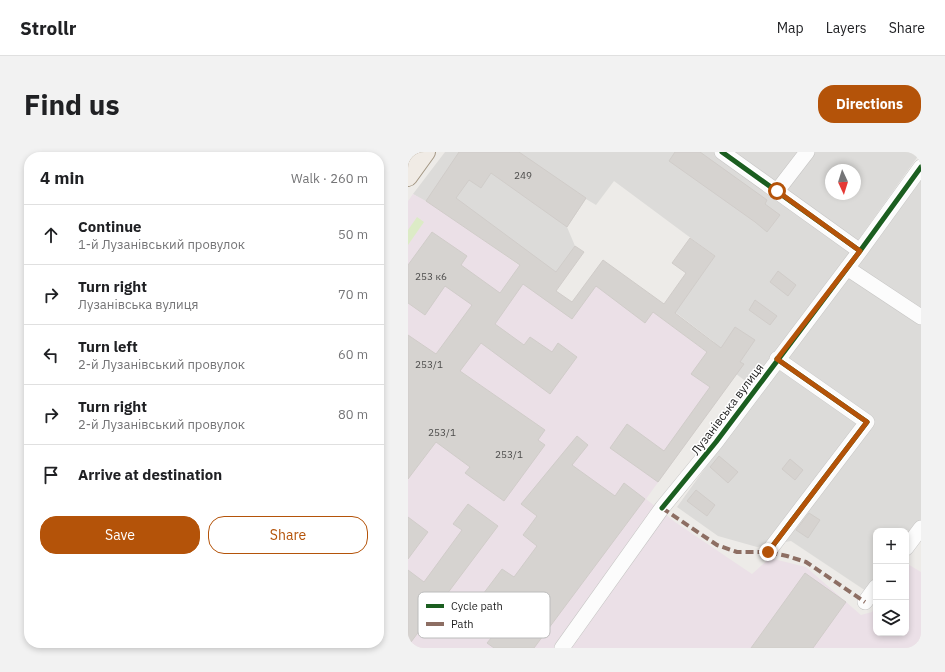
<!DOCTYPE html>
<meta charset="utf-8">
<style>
body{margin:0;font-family:"IBM Plex Sans",sans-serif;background:#f2f2f2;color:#202124}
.controls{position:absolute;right:12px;bottom:12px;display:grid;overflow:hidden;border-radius:8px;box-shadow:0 2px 6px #0003}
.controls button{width:36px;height:36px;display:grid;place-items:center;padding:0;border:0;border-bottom:1px solid #e0e0e0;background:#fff;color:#202124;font:20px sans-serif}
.compass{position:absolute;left:417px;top:12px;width:36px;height:36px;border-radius:50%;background:#fff;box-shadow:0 2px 6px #0003;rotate:176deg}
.stop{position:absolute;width:12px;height:12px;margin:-9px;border:3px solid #b45309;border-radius:50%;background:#fff}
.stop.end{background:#b45309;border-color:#fff;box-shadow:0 1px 4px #0008}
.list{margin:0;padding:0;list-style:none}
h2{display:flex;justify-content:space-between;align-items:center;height:52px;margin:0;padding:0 16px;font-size:17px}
h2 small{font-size:13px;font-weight:400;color:#757577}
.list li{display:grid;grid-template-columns:26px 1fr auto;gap:12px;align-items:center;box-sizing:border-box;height:60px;padding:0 16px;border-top:1px solid #e0e0e0}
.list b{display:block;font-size:15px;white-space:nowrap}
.list p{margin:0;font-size:13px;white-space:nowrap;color:#757577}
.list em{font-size:13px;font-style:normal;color:#757577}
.actions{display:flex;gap:8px;padding:12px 16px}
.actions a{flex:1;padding:9px 0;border:1px solid #b45309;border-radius:16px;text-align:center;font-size:14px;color:#b45309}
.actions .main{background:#b45309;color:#fff}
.icon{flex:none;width:22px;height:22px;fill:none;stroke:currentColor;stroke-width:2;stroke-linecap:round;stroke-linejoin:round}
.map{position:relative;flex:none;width:513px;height:496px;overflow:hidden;border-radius:16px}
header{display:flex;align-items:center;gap:24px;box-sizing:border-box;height:56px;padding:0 20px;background:#fff;border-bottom:1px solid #e0e0e0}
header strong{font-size:19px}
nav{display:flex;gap:22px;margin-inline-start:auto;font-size:14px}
.intro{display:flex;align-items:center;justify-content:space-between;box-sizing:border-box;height:96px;padding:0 24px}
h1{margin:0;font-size:28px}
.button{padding:10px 18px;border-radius:16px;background:#b45309;color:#fff;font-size:14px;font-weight:700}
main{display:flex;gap:24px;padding:0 24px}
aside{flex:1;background:#fff;border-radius:16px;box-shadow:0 2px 6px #0003}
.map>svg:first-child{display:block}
</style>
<header>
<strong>Strollr</strong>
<nav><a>Map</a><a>Layers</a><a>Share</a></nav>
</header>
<div class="intro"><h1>Find us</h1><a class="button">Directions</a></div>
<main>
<aside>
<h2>4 min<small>Walk · 260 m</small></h2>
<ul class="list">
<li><svg class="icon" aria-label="ahead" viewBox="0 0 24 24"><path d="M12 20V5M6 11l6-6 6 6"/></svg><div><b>Continue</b><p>1-й Лузанівський провулок</p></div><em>50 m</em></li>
<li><svg class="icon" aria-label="right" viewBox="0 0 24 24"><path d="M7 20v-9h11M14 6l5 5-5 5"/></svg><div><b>Turn right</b><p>Лузанівська вулиця</p></div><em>70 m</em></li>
<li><svg class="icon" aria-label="left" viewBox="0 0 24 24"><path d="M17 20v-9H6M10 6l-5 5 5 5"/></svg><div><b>Turn left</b><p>2-й Лузанівський провулок</p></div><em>60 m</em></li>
<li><svg class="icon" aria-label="right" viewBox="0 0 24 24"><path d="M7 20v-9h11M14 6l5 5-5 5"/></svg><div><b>Turn right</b><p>2-й Лузанівський провулок</p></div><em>80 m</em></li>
<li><svg class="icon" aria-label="arrive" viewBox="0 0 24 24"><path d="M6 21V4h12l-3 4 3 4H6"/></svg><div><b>Arrive at destination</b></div></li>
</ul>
<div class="actions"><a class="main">Save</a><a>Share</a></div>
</aside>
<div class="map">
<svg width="513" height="496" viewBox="0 0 513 496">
<rect width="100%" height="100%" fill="#edebe8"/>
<path fill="#dcdbd9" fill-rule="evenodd" d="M37 0H309L455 106 513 27V368L498 389V379H468V431L461 441 383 389 349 395 310 384 269 355 352 240 299 200 306 190 267 160 307 104 206 29 188 53 178 47 159 75 167 94 140 133 51 70 5 42Z
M322 0H513L448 91ZM423 18H447V42H423Z"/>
<path fill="#ebe0e7" d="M5 42 18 49 51 71 172 156 196 123 328 222 238 347 267 370 344 422 362 406 398 415 453 463 464 460 468 454V481H498V411L513 420V496H0V49Z"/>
<path fill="#dcebc6" d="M9 65 16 70 0 93V78Z"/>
<path fill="#d6d3d0" stroke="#d0ccc9" d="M51 0H111L178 46 159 75 83 21 73 36 61 28 48 46 148 120 167 94 176 100 148 139 164 150 195 108 256 152 278 121 264 111 282 86 307 104 267 161 313 196 327 175 347 188 332 210 336 212 250 330 202 296 219 272 256 299 302 235 283 222 299 200 245 160 237 171 188 134 164 167 115 132 87 172 116 193 122 185 144 200 150 191 169 205 142 242 73 191 52 219 137 278 130 288 137 293 96 349 57 321 62 315 28 290 0 327V183L28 202 64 153 37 134 17 163 0 151V113L24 80 59 104 53 113 92 141 112 113 18 49Z
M267 0H292L359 48 357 52 372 63 359 80 347 70 261 9Z
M370 119 388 133 380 144 362 130Z
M347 148 369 164 362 173 341 158Z
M169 284 180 293 164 313 207 344 216 331 237 347 126 496H86L79 491 93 474 66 454 94 417 106 425 129 394 115 383 129 364 113 352Z
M311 304 330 320 320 331 302 315Z
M382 307 395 318 387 328 374 317Z
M288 338 307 353 299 364 279 349Z
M60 352 90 374 0 494V418L16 430 54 378 45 372Z
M401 361 412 368 400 386 388 378Z
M0 365 20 380 0 407Z
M397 421 438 450 405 496H343Z"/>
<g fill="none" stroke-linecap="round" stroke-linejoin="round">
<defs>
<path id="minor" d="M314 0 452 99
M369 39 399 0
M439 116 513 165
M498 396 513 376
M360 400 459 270 369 207
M457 450 468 435
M154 496 254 356 308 290 452 99 513 15"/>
<path id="major" d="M0 25 18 0"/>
</defs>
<use href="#minor" stroke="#c6c5c4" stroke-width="16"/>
<use href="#major" stroke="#a49784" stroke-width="20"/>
<use href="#minor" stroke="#fcfcfc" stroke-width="15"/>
<use href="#major" stroke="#f0ebe5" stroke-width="18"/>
<path stroke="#8d6e63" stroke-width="4" stroke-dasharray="8 4" stroke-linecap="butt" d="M254 356 309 393 329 400H360L379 404 398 410 457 450"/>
<defs>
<path id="cycleway" d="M314 0 452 99
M254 356 308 290 452 99 513 15
M360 400 459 270 369 207"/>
</defs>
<use href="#cycleway" stroke="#fff" stroke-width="8"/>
<use href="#cycleway" stroke="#1b5e20" stroke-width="5"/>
</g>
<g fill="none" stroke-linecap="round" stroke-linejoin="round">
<path stroke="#b45309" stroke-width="5" d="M360 400 459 270 369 207 452 99 369 39"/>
</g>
<g text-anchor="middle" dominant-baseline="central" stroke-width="3" stroke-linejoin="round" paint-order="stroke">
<g font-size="10" fill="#4d4c4b">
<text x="115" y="23">249</text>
<text x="23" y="124">253 к6</text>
<text x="21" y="212">253/1</text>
<text x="34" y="280">253/1</text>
<text x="101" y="302">253/1</text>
</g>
<g font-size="12" fill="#1f1f1f" stroke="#fff">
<text transform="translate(319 257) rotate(-53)">Лузанівська вулиця</text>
</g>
</g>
<rect x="10" y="440" width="132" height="46" rx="6" fill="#fff" stroke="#bcbcbc" stroke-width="1"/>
<rect x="18" y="452" width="18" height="4" fill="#1b5e20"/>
<rect x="18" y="470" width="18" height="4" fill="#8d6e63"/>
<g font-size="11" fill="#1f1f1f">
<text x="43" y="458">Cycle path</text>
<text x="43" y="476">Path</text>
</g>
</svg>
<div class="controls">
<button>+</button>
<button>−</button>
<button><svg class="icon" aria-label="layers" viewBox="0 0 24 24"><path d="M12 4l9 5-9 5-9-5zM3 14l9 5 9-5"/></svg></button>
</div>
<svg class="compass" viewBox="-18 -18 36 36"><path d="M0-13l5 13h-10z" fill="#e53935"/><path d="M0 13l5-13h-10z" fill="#757577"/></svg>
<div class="stop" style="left:369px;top:39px"></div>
<div class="stop end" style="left:360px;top:400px"></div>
</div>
</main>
